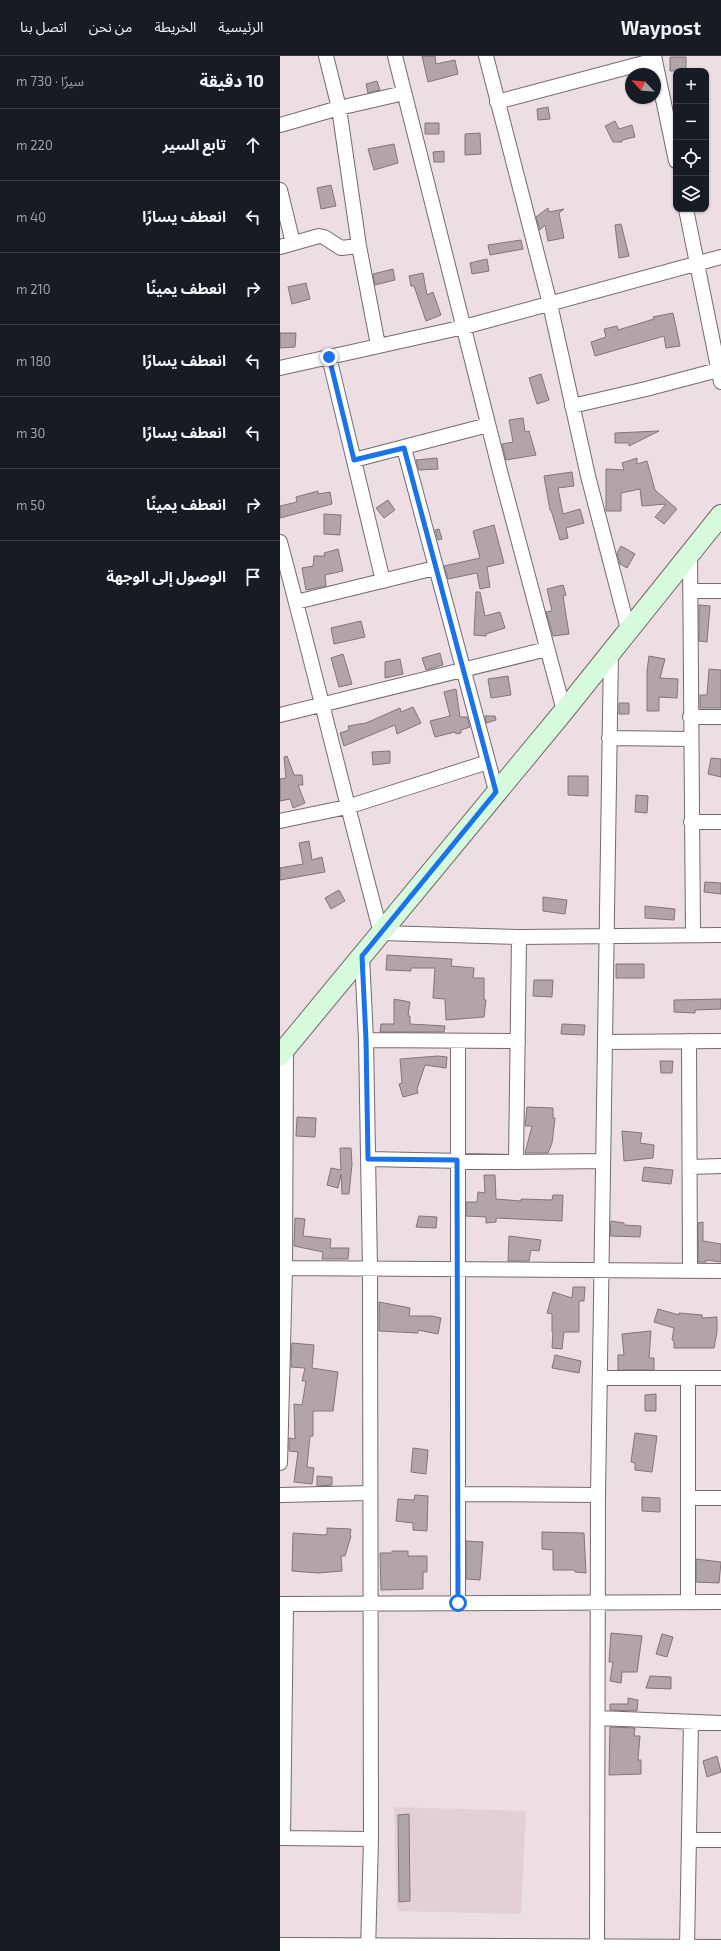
<!DOCTYPE html>
<html lang="ar">
<meta charset="utf-8">
<style>
body{margin:0;font-family:"Exo 2","Noto Sans Arabic",sans-serif;background:#242831;color:#f1f3f6;direction:rtl}
.controls{position:absolute;right:12px;top:12px;display:grid;overflow:hidden;border-radius:8px;box-shadow:0 1px 3px #0004}
.controls button{width:36px;height:36px;display:grid;place-items:center;padding:0;border:0;border-bottom:1px solid #363941;background:#171b24;color:#f1f3f6;font:20px sans-serif}
.compass{position:absolute;left:345px;top:12px;width:36px;height:36px;border-radius:50%;background:#171b24;box-shadow:0 1px 3px #0004;rotate:296deg}
.stop{position:absolute;width:12px;height:12px;margin:-9px;border:3px solid #1a73e8;border-radius:50%;background:#fff}
.stop.end{background:#1a73e8;border-color:#fff;box-shadow:0 1px 4px #0008}
.list{margin:0;padding:0;list-style:none}
h2{display:flex;justify-content:space-between;align-items:center;height:52px;margin:0;padding:0 16px;font-size:17px}
h2 small{font-size:13px;font-weight:400;color:#9ea1a6}
.list li{display:grid;grid-template-columns:26px 1fr auto;gap:12px;align-items:center;box-sizing:border-box;height:72px;padding:0 16px;border-top:1px solid #363941}
.list b{display:block;font-size:15px;white-space:nowrap}
.list em{font-size:13px;font-style:normal;color:#9ea1a6}
.icon{flex:none;width:22px;height:22px;fill:none;stroke:currentColor;stroke-width:2;stroke-linecap:round;stroke-linejoin:round}
.map{position:relative;flex:none;width:441px;height:1895px;overflow:hidden;direction:ltr}
header{display:flex;align-items:center;gap:24px;box-sizing:border-box;height:56px;padding:0 20px;background:#171b24;border-bottom:1px solid #363941}
header strong{font-size:19px}
nav{display:flex;gap:22px;margin-inline-start:auto;font-size:14px}
main{display:flex}
aside{flex:1;background:#171b24}
.map>svg:first-child{display:block}
</style>
<header>
<strong>Waypost</strong>
<nav><a>الرئيسية</a><a>الخريطة</a><a>من نحن</a><a>اتصل بنا</a></nav>
</header>
<main>
<div class="map">
<svg width="441" height="1895" viewBox="0 0 441 1895">
<rect width="100%" height="100%" fill="#ecdee3"/>
<path fill="#e5cfd6" d="M114 1751 246 1755 241 1858 117 1855Z"/>
<path fill="#b2a5a9" stroke="#82767a" d="M142 0H155L156 8 175 4 178 18 148 26Z
M390 1H406V15H390Z
M97 25 100 34 88 37 86 28Z
M268 51 270 63 258 64 257 53Z
M335 65 339 73 352 69 355 81 342 84V86H333L325 70Z
M145 67H159V78H145Z
M200 77 201 98 185 99V78Z
M114 88 118 107 94 114 88 93Z
M164 95V106H154L153 96Z
M51 129 56 150 41 153 37 132Z
M268 152 269 156 284 153 279 157 284 182 268 185 265 169 260 174 256 161Z
M341 168 349 200 339 202 335 169Z
M241 184 243 193 210 199 208 189Z
M207 203 209 215 192 218 190 207Z
M113 213 115 224 95 229 93 218Z
M143 217 147 239 153 236 161 259 146 265 134 230H131L129 220Z
M26 227 30 243 12 248 8 231Z
M393 257 400 290 386 292 384 280 315 300 311 286 326 281 324 273 337 270 338 274 374 263 373 261Z
M0 277H16L15 291 0 292Z
M261 318 269 344 257 348 249 322Z
M243 362 245 376 249 375 256 399 226 404 222 388 233 386 229 364Z
M379 375 349 390V387H335V377Z
M157 402 158 413 139 414 136 404Z
M357 402V408L367 405 375 434 397 453 384 468 375 461 386 448 362 450 360 433 341 437V455H326V413L344 414 342 407Z
M292 416 294 430 278 432 283 458 300 453 304 467 286 472 288 482 280 484 271 454H270L264 420Z
M38 435V438L50 436 52 448 0 462V450L17 446 16 441Z
M108 444 115 454 104 462 96 452Z
M44 458 61 459 60 479 44 478Z
M214 469 224 507 207 511 210 531 200 533 197 517 168 523 164 510 200 502 193 475Z
M159 473 162 483 158 484 155 474Z
M341 490 355 498 347 512 340 508 337 497Z
M58 493 63 515 45 519 46 530 26 534 22 512 33 510 34 500H45L44 497Z
M283 529 286 539 283 540 289 578 273 580 266 556 272 555 267 533Z
M196 536H200L205 560 220 556 225 572 206 578V580L194 579Z
M419 549 430 550 427 586 419 585Z
M81 565 85 581 54 588 51 572Z
M160 597 163 609 146 614 142 602Z
M63 598 72 628 59 631 51 602Z
M369 600 385 603 380 622 398 623 397 642 379 641V655H367V615Z
M120 603 123 618 105 622V606Z
M429 613 441 614V652H420V639H427Z
M228 620 231 639 211 642 208 623Z
M176 633 180 661H187L190 671 181 674V677L176 678 175 676 155 681 150 665 170 660 164 636Z
M339 647H349V658H339Z
M133 651 141 667 117 678 115 669 64 690 60 677 69 674 68 670 86 667 120 652 121 656Z
M205 660H215L216 664 206 667Z
M110 695V707L93 709 92 696Z
M7 700 14 719H22L23 729H18L25 747 13 752 10 743 0 745V723L6 722 4 701Z
M431 702 441 703V721L428 718Z
M288 720H308V740L288 739Z
M356 739 368 740 367 757 355 756Z
M29 785 32 804 42 801 45 816 0 824V812L23 808 19 787Z
M425 826 441 827V838L424 836Z
M59 834 65 845 51 853 45 842Z
M263 841 287 844 285 858 263 855Z
M365 850 395 853 394 864 365 862Z
M107 899 172 903 171 910 194 912 193 922H204V944H206L204 961 166 964 165 943 153 942 155 912H131V915L106 914Z
M336 908H364V922H336Z
M254 924H273L272 941 253 940Z
M114 943 130 946 128 960H130V968L165 970 164 976H100L101 968H114Z
M441 943V953L415 954V957L394 956V944Z
M282 968 305 969 304 979 281 978Z
M158 1000 167 1001 166 1012 145 1009 137 1033 138 1037 123 1041 119 1028 122 1027 120 1003Z
M380 1005H393L392 1017H381Z
M247 1051 273 1052V1062H275L272 1087 268 1097H245L252 1070H245Z
M17 1061 36 1062 35 1081 16 1080Z
M342 1075 362 1077 360 1087 374 1089 373 1102 344 1105Z
M60 1092H71L72 1108 69 1138H62L61 1118 58 1132 47 1129 51 1112 61 1114Z
M364 1111 393 1114 391 1128 362 1125Z
M204 1119H215L216 1143 241 1145V1143L272 1144 273 1139H283L282 1165 216 1162V1166L206 1167V1161L186 1160V1146H197L198 1136 205 1137Z
M139 1160 157 1161 156 1172 136 1171Z
M15 1162 25 1163 23 1180 51 1183 50 1192H69L68 1203H42L43 1196 14 1190Z
M331 1165 344 1167V1169L361 1170 360 1181 330 1180Z
M423 1166V1185L441 1188V1206L426 1204V1206H418V1167Z
M229 1180 261 1184 259 1195 251 1194 249 1205H228Z
M293 1231H305L304 1245H299V1276H284L282 1293 272 1292 273 1276H272V1258L267 1257 273 1236 292 1242Z
M99 1246 130 1252 129 1260H152L161 1262 158 1278 138 1274V1277L99 1275Z
M378 1253 399 1259V1257L422 1259V1262L437 1261V1276L434 1292H394V1285L392 1284 394 1272 374 1266Z
M371 1275 369 1302H374V1314H338V1299H344L342 1278Z
M12 1287 34 1289 32 1312 58 1316 53 1355H33V1380H30L27 1411 34 1412 32 1428 14 1426 18 1396 9 1395V1382L15 1383 14 1348 22 1349 26 1325H22L25 1312 11 1311Z
M275 1299 301 1305 299 1317 272 1312Z
M376 1338V1355H365V1339Z
M355 1377 377 1380 372 1416 355 1414V1407L351 1406Z
M133 1392 148 1394 146 1418 131 1416Z
M37 1420 52 1421V1429L37 1430Z
M135 1439 148 1440 147 1475 133 1474V1467L116 1465 118 1443 134 1444Z
M362 1441 380 1442V1456L362 1455Z
M47 1472 71 1473 70 1479 71 1480 65 1500H61L62 1515 38 1517 12 1515 13 1477 44 1479 47 1478Z
M262 1476 304 1477 306 1517 295 1516V1514H273V1494L262 1493Z
M186 1485 203 1486 200 1524 186 1523Z
M112 1495H128V1500H147V1516H143V1533L101 1534 100 1497H112Z
M416 1503 441 1506 439 1527 416 1526Z
M331 1577 362 1580 357 1616H342L341 1627 330 1625 333 1606H329Z
M382 1578 393 1581 387 1601 376 1598Z
M370 1620 391 1621V1633L366 1632Z
M348 1642 358 1644 357 1655 330 1654V1648H348Z
M330 1671 355 1672 354 1680H360L358 1704H361V1718L329 1719Z
M437 1700 441 1716 427 1721 423 1705Z
M129 1758 130 1845 119 1846 118 1759Z"/>
<g fill="none" stroke-linecap="round" stroke-linejoin="round">
<defs>
<path id="street" d="M46 0 59 52 79 190 98 289
M115 0 221 419 284 655
M206 0 270 248 308 420 348 573
M374 0 396 105
M217 46 375 4
M0 69 59 52 124 37
M0 134 13 187
M406 153 441 326
M0 191 39 180 44 181 61 192 79 190
M49 301 103 525
M0 312 184 271 441 201
M292 350 366 333 438 314
M124 392 216 735
M74 404 208 369
M0 486C35 616 66 747 101 877L239 881 441 879
M410 497 413 879
M410 535H441
M16 546 155 512
M0 659 267 593
M410 661H441
M329 682 410 683
M0 765 67 751 208 706
M411 766H441
M82 900 86 984 90 1213 91 1783 88 1895
M86 984 238 985
M409 985 410 1214
M178 986V1547
M325 986 441 985
M88 1103 236 1106 323 1105
M236 1106 239 881
M411 1111 441 1110
M0 1212 441 1215
M321 1322H441
M0 1407 5 1212 6 991
M178 1438 318 1439
M0 1439 90 1437
M408 1442H441
M408 1546V1322
M0 1548 441 1546
M318 1662 441 1667
M0 1782 91 1783
M3 1782 6 1548
M409 1784H441
M0 1889 441 1891
M407 1891 411 1666
M317 1895 318 1439 331 596"/>
<path id="secondary" d="M0 999 284 655 441 459"/>
</defs>
<use href="#street" stroke="#756a6e" stroke-width="16"/>
<use href="#secondary" stroke="#756a6e" stroke-width="22"/>
<use href="#street" stroke="#fff" stroke-width="14"/>
<use href="#secondary" stroke="#d7fadd" stroke-width="20"/>
</g>
<g fill="none" stroke-linecap="round" stroke-linejoin="round">
<path stroke="#1a73e8" stroke-width="5" d="M49 301 74 404 124 392 216 736 82 900 86 984 88 1103 177 1104 178 1547"/>
</g>
</svg>
<div class="controls">
<button>+</button>
<button>−</button>
<button><svg class="icon" aria-label="locate" viewBox="0 0 24 24"><circle cx="12" cy="12" r="6"/><path d="M12 2v4M12 18v4M2 12h4M18 12h4"/></svg></button>
<button><svg class="icon" aria-label="layers" viewBox="0 0 24 24"><path d="M12 4l9 5-9 5-9-5zM3 14l9 5 9-5"/></svg></button>
</div>
<svg class="compass" viewBox="-18 -18 36 36"><path d="M0-13l5 13h-10z" fill="#e53935"/><path d="M0 13l5-13h-10z" fill="#9ea1a6"/></svg>
<div class="stop" style="left:178px;top:1547px"></div>
<div class="stop end" style="left:49px;top:301px"></div>
</div>
<aside>
<h2>10 دقيقة<small>سيرًا · 730 m</small></h2>
<ul class="list">
<li><svg class="icon" aria-label="ahead" viewBox="0 0 24 24"><path d="M12 20V5M6 11l6-6 6 6"/></svg><div><b>تابع السير</b></div><em>220 m</em></li>
<li><svg class="icon" aria-label="left" viewBox="0 0 24 24"><path d="M17 20v-9H6M10 6l-5 5 5 5"/></svg><div><b>انعطف يسارًا</b></div><em>40 m</em></li>
<li><svg class="icon" aria-label="right" viewBox="0 0 24 24"><path d="M7 20v-9h11M14 6l5 5-5 5"/></svg><div><b>انعطف يمينًا</b></div><em>210 m</em></li>
<li><svg class="icon" aria-label="left" viewBox="0 0 24 24"><path d="M17 20v-9H6M10 6l-5 5 5 5"/></svg><div><b>انعطف يسارًا</b></div><em>180 m</em></li>
<li><svg class="icon" aria-label="left" viewBox="0 0 24 24"><path d="M17 20v-9H6M10 6l-5 5 5 5"/></svg><div><b>انعطف يسارًا</b></div><em>30 m</em></li>
<li><svg class="icon" aria-label="right" viewBox="0 0 24 24"><path d="M7 20v-9h11M14 6l5 5-5 5"/></svg><div><b>انعطف يمينًا</b></div><em>50 m</em></li>
<li><svg class="icon" aria-label="arrive" viewBox="0 0 24 24"><path d="M6 21V4h12l-3 4 3 4H6"/></svg><div><b>الوصول إلى الوجهة</b></div></li>
</ul>
</aside>
</main>
